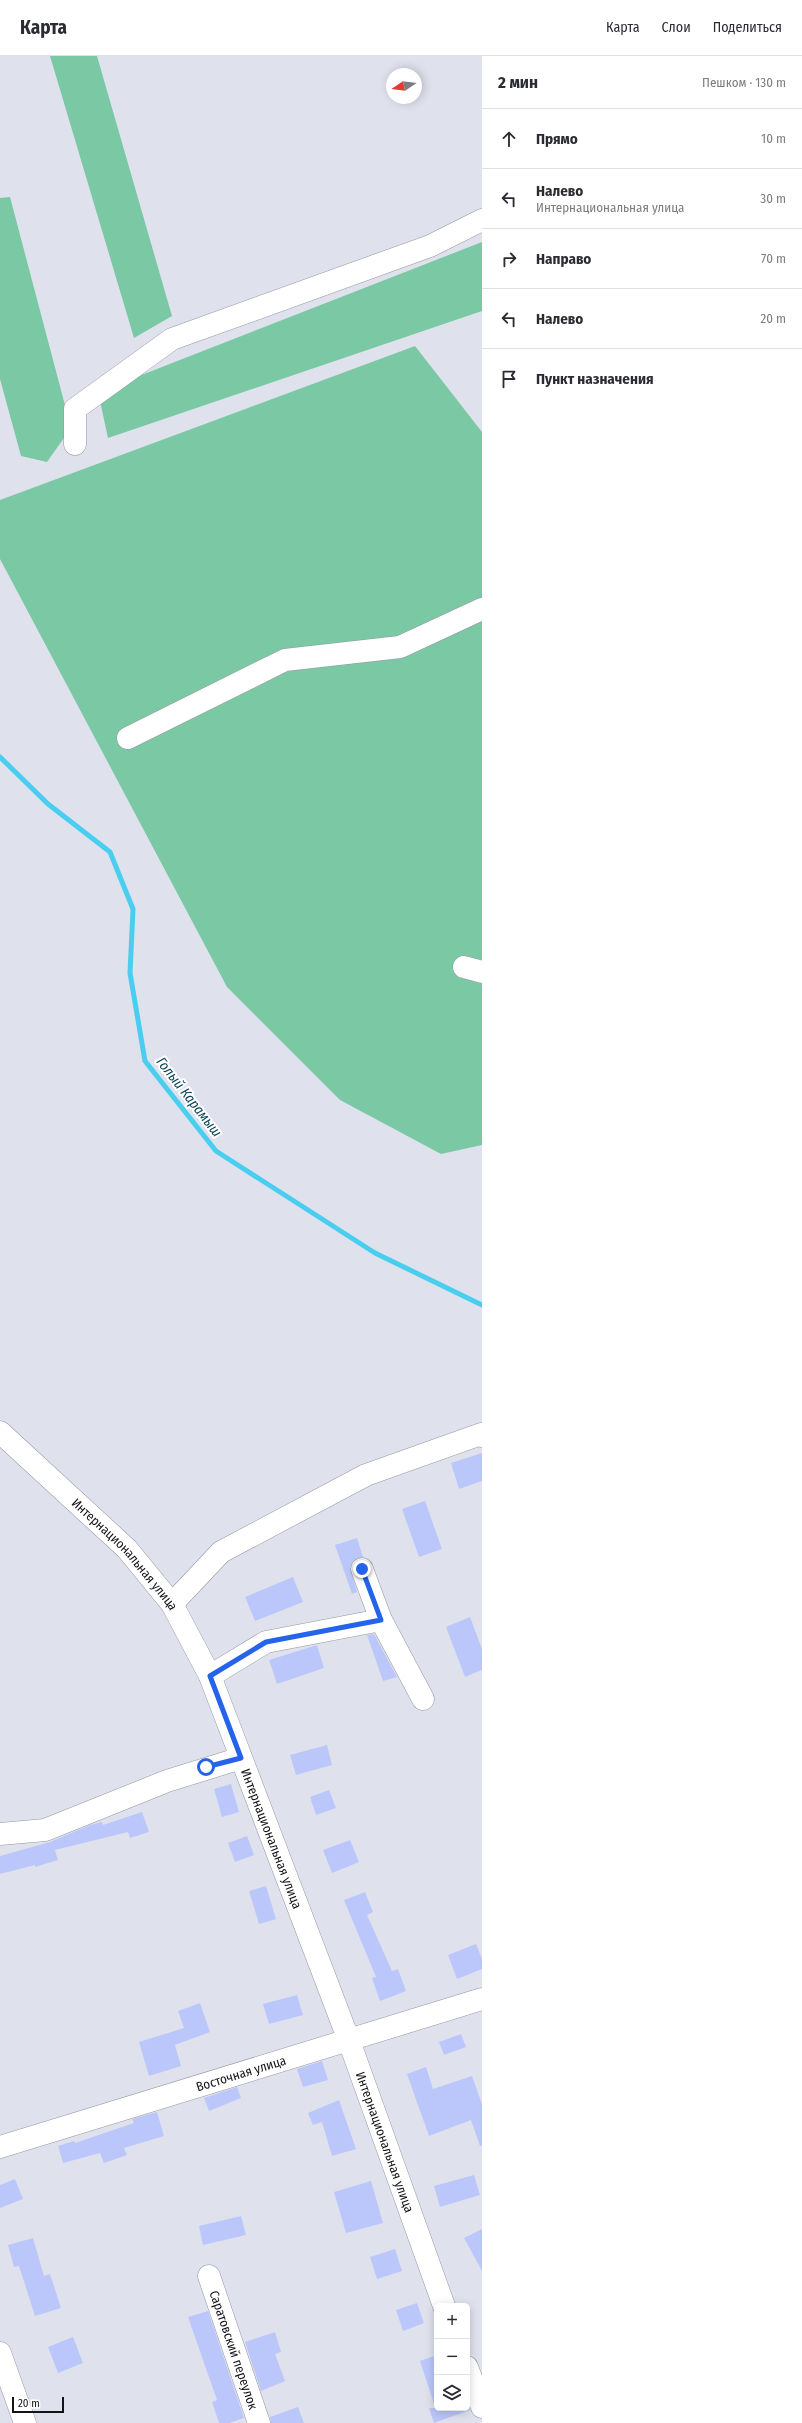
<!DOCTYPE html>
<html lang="ru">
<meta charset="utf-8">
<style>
body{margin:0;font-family:"Fira Sans Condensed",sans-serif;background:#f7f7f7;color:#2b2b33}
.controls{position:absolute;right:12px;bottom:12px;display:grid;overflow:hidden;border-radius:6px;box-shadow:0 2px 10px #0003}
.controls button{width:36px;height:36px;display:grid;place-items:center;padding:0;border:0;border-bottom:1px solid #e1e1e2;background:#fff;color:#2b2b33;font:20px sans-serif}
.compass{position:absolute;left:386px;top:12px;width:36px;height:36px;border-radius:50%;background:#fff;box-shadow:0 2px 10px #0003;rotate:257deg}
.scale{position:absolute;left:12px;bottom:10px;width:52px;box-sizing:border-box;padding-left:4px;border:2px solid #131418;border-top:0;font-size:11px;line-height:14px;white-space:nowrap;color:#131418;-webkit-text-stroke:3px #fff;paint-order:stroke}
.stop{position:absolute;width:12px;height:12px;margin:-9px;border:3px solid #2563eb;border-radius:50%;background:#fff}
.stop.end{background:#2563eb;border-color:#fff;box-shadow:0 1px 4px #0008}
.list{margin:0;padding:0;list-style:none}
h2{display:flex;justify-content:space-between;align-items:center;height:52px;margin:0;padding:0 16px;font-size:17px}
h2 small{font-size:13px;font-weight:400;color:#7c7c81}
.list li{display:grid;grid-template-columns:26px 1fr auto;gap:12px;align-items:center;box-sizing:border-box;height:60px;padding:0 16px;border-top:1px solid #e1e1e2}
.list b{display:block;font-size:15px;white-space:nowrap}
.list p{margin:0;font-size:13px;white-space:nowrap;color:#7c7c81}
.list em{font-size:13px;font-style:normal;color:#7c7c81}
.icon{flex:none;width:22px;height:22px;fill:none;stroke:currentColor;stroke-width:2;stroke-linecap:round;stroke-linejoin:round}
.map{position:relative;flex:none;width:482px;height:2367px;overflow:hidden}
header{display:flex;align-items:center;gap:24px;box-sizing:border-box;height:56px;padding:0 20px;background:#fff;border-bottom:1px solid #e1e1e2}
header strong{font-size:19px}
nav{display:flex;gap:22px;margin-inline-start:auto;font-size:14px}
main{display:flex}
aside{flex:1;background:#fff}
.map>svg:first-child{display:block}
</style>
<header>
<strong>Карта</strong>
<nav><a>Карта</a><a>Слои</a><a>Поделиться</a></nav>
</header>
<main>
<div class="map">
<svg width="482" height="2367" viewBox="0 0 482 2367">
<rect width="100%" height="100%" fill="#dfe2ed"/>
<g fill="#7ac9a4">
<polygon points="50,0 97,0 172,260 134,282"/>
<polygon points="10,141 71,372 47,406 21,400 0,323 0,142"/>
<polygon points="482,186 482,255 108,382 98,336"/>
<polygon points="415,290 482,376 482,1089 441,1098 340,1044 227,931 0,503 0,444"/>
</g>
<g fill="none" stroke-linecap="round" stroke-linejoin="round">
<polyline stroke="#49ceef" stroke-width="5" points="0,701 48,748 110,796 133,853 130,917 145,1005 216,1095 375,1197 482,1249"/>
</g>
<g fill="#bbc7fa">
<polygon points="482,1397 482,1425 459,1433 451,1407"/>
<polygon points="425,1445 442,1493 419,1501 402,1453"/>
<polygon points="357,1482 363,1501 353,1505 350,1511 357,1536 352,1538 335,1489"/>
<polygon points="293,1521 303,1546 255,1565 245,1541"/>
<polygon points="470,1561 482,1593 482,1614 465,1621 446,1571"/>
<polygon points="374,1578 397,1621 383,1625 367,1579"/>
<polygon points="317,1589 324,1612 277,1628 269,1604"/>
<polygon points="327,1689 332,1709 296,1719 290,1699"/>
<polygon points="231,1728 239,1756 222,1761 214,1733"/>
<polygon points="329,1734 336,1752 316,1759 310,1741"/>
<polygon points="142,1756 149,1776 130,1782 128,1776 55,1794 58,1804 35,1811 35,1809 0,1818 0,1800 50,1786 90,1769 102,1766 103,1769"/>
<polygon points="247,1780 254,1799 235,1806 228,1787"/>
<polygon points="350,1784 359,1806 332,1817 323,1794"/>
<polygon points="266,1830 276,1863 259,1868 249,1835"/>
<polygon points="365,1836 373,1856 367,1859 392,1915 398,1913 406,1935 380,1945 372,1922 376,1921 344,1844"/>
<polygon points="476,1888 482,1903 482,1913 457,1923 448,1899"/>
<polygon points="297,1939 303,1959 269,1968 263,1948"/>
<polygon points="200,1947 210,1976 175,1989 181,2010 149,2020 139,1986 184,1972 178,1955"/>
<polygon points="461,1978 466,1991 444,1999 439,1986"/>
<polygon points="322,2005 328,2024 303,2031 297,2013"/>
<polygon points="426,2011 433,2033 472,2020 482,2048 482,2090 480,2090 471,2064 429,2080 407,2018"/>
<polygon points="237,2031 241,2042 209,2055 204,2042"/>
<polygon points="339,2044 356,2093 332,2100 322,2066 313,2069 308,2057"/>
<polygon points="157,2056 164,2080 124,2092 127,2099 104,2107 100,2097 63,2107 58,2090 74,2085 75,2087 134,2067 132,2063"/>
<polygon points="474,2119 480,2139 440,2151 434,2130"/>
<polygon points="15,2123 23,2143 0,2152 0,2129"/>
<polygon points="371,2125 383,2167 346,2177 334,2136"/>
<polygon points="241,2160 246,2179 203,2189 199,2170"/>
<polygon points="482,2173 482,2215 464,2182"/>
<polygon points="33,2182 44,2220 50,2218 61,2252 35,2260 19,2210 14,2211 8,2189"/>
<polygon points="395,2193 402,2215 377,2223 370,2201"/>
<polygon points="417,2247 424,2267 403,2275 396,2254"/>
<polygon points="208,2255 244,2362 229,2367 219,2367 212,2346 217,2344 188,2261"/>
<polygon points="275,2276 281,2296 275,2298 285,2325 261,2335 245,2286"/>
<polygon points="73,2281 83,2307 58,2317 48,2291"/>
<polygon points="437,2299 437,2348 434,2348 420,2305"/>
<polygon points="298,2351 304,2367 271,2367 270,2361"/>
<polygon points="429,2352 469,2352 470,2354 434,2367"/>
</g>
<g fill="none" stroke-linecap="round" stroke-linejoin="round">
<g stroke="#9497a1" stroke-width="23">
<g id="minor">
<polyline points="75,388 75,353 172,283 430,190 482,164"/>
<polyline points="128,682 285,604 400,591 482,553"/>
<polyline points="464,911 482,916"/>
<path id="s1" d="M 0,1376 L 127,1493 L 172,1548 L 210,1620 L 348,1982 L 444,2250"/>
<polyline points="362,1513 381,1564 423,1643"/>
<polyline points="172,1548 221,1496 366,1419 481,1378 482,1380"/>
<polyline points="210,1620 266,1586 381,1564"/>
<polyline points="0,1778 45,1774 167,1725 241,1702"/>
<path id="s2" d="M 0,2091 L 482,1943"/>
<path id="s3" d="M 209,2220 L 259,2367"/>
<polyline points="0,2297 25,2367"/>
<polyline points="467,2311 482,2351"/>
</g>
</g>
<use href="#minor" stroke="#fff" stroke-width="22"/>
</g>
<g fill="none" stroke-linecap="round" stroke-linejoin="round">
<polyline stroke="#2563eb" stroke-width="5" points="206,1711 241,1702 210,1620 266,1586 381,1564 362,1513"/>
</g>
<g text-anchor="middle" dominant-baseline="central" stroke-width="4" stroke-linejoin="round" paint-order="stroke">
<g font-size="13" fill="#131418" stroke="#fff">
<text stroke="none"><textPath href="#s1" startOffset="175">Интернациональная улица</textPath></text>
<text stroke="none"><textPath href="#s1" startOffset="499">Интернациональная улица</textPath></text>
<text stroke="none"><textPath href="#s2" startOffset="252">Восточная улица</textPath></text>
<text stroke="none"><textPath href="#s1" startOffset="823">Интернациональная улица</textPath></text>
<text stroke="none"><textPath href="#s3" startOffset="78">Саратовский переулок</textPath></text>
</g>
<g font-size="14" font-style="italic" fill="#0d4755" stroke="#fff">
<text transform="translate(189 1041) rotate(52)">Голый Карамыш</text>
</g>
</g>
</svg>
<div class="controls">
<button>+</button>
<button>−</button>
<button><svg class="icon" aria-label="layers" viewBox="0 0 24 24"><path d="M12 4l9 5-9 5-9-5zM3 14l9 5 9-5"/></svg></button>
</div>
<svg class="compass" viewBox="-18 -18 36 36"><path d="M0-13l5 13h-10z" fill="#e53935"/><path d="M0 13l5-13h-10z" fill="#7c7c81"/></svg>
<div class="scale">20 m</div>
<div class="stop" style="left:206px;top:1711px"></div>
<div class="stop end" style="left:362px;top:1513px"></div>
</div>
<aside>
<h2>2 мин<small>Пешком · 130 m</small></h2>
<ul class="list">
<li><svg class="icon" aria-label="ahead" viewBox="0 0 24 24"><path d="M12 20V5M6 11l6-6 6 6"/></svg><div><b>Прямо</b></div><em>10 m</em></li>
<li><svg class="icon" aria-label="left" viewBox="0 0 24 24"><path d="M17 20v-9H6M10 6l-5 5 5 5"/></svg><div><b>Налево</b><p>Интернациональная улица</p></div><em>30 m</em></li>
<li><svg class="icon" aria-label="right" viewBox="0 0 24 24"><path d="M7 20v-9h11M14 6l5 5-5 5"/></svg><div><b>Направо</b></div><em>70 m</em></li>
<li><svg class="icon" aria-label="left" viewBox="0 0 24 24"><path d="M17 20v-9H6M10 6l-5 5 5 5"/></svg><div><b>Налево</b></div><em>20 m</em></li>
<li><svg class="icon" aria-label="arrive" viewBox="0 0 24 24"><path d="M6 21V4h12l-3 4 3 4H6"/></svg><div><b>Пункт назначения</b></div></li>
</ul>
</aside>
</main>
